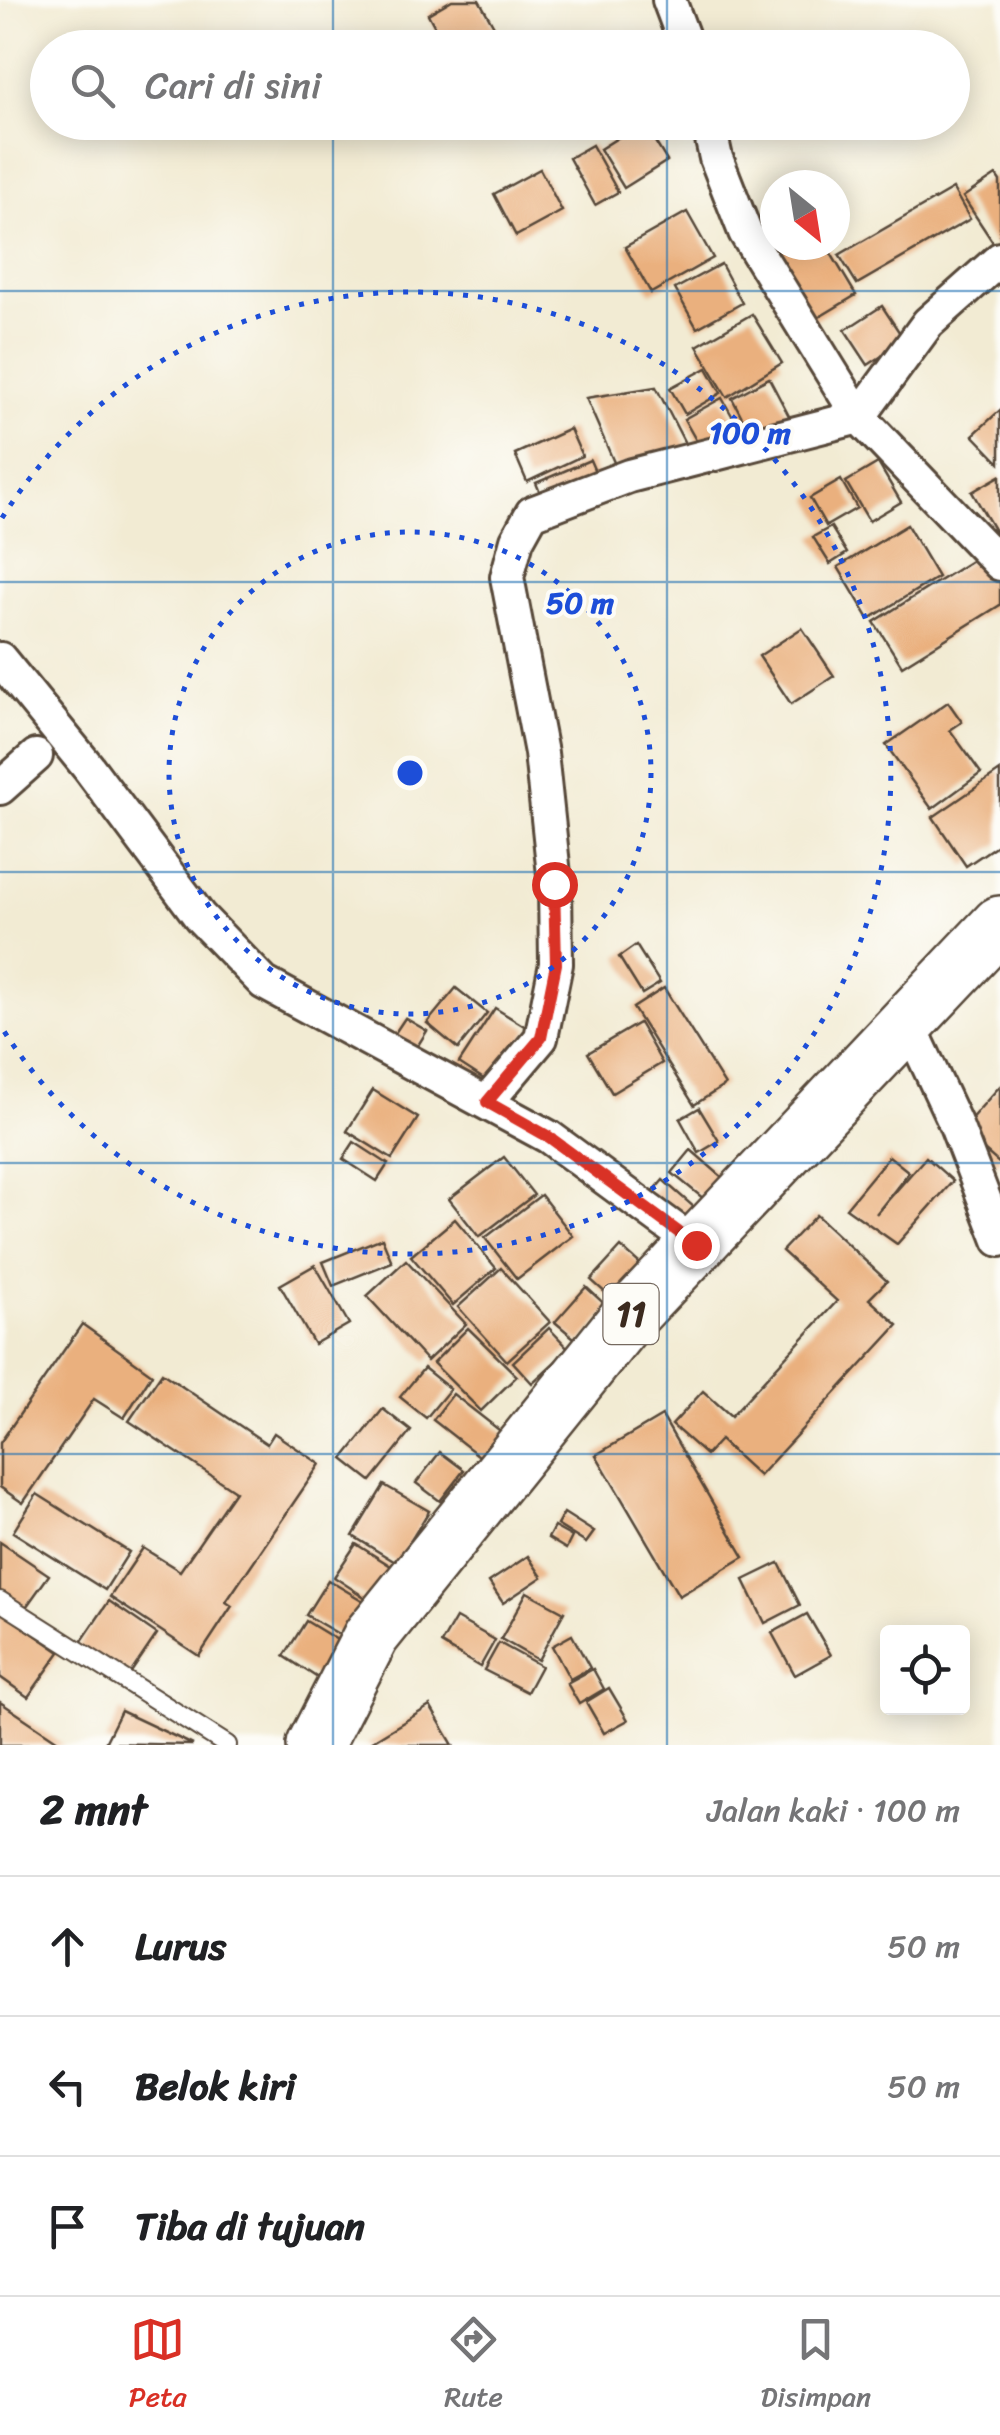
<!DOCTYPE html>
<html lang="id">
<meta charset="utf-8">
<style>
body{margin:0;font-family:Sriracha,sans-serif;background:#f6f6f6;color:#202124}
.controls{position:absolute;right:30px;bottom:30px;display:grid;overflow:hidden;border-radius:10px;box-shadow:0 5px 25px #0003}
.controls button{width:90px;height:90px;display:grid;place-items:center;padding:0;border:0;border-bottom:2px solid #e0e0e0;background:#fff;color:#202124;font:50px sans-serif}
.compass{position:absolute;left:760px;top:170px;width:90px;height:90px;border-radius:50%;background:#fff;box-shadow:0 5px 25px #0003;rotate:150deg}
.stop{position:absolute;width:30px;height:30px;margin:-22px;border:8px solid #d93025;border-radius:50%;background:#fff}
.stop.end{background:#d93025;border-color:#fff;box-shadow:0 2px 10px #0008}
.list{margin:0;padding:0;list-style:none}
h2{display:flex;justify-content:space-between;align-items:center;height:130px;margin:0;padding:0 40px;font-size:42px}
h2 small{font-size:32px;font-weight:400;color:#757577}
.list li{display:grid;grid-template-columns:65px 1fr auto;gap:30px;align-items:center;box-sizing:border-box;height:140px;padding:0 40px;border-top:2px solid #e0e0e0}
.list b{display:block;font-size:38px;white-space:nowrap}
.list em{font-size:32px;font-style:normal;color:#757577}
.icon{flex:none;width:55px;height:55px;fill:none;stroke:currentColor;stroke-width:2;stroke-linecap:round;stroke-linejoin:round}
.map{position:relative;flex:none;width:1000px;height:1745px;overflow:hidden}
.search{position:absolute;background:#fff;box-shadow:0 5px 25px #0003;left:30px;right:30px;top:30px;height:110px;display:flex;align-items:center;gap:25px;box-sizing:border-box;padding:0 35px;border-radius:55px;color:#757577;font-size:38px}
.sheet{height:550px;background:#fff}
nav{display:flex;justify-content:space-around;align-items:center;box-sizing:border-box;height:140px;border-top:2px solid #e0e0e0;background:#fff;font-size:28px;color:#757577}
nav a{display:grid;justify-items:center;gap:5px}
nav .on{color:#d93025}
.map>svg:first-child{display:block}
</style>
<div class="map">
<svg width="1000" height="1745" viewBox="0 0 1000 1745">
<rect width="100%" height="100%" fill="#fdfcf7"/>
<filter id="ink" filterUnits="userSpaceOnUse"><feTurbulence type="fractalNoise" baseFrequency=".01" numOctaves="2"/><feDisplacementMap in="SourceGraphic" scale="20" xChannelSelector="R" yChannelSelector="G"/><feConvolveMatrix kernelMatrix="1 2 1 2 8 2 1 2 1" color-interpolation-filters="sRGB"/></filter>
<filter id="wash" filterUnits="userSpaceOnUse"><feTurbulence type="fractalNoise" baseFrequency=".0048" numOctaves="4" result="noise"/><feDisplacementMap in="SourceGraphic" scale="40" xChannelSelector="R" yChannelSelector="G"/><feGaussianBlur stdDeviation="2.25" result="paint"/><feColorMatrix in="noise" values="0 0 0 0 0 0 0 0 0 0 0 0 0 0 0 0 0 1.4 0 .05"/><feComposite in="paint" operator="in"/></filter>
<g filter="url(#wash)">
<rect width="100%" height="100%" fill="#f2ebd3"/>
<g id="blocks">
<g fill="#eab07e">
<polygon points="452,0 479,0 505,46 446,48 428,14"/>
<polygon points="643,122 667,161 624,188 600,149"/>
<polygon points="592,145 618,192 595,205 569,158"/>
<polygon points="540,169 562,211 516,236 494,194"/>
<polygon points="996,175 1000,181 1000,253 963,197"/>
<polygon points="953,189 970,219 857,284 839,255"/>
<polygon points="687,212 713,258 651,293 625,247"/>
<polygon points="787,245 826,245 856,295 811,322 770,255"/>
<polygon points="721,264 742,303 697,328 675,289"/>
<polygon points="882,306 905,341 868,365 845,330"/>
<polygon points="752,314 782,363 727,397 697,346"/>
<polygon points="707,368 721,393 685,414 670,388"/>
<polygon points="769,378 790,418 753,438 732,398"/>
<polygon points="656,387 693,459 616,467 586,398"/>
<polygon points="722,398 743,435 705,456 684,419"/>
<polygon points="1000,410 1000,463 973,435"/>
<polygon points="570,429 582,456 527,482 515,454"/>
<polygon points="590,460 600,483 546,507 536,483"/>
<polygon points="878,463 901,502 869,521 846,482"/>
<polygon points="1000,476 1000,528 995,531 972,492"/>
<polygon points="841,480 857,508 826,526 810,498"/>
<polygon points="907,525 938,577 869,619 838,567"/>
<polygon points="831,527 847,553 830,564 813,537"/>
<polygon points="982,554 1000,583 1000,605 902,666 874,622"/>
<polygon points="802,628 834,676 791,704 759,656"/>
<polygon points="948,702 962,722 950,730 981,773 932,809 886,745"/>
<polygon points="1000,771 1000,843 966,866 933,817"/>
<polygon points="636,945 660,983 642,994 619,957"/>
<polygon points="456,988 487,1013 458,1049 427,1023"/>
<polygon points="664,988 725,1085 694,1105 633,1008"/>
<polygon points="495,1008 529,1029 493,1085 459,1063"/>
<polygon points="405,1018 427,1031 415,1050 393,1036"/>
<polygon points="639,1023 662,1063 612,1093 588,1053"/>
<polygon points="1000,1086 1000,1164 961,1130"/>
<polygon points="373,1090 418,1118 392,1159 347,1131"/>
<polygon points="699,1108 719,1141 699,1153 680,1119"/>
<polygon points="354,1142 388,1164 377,1181 343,1159"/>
<polygon points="691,1150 722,1177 704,1199 672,1173"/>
<polygon points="889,1156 909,1172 876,1214 926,1157 953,1181 897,1244 846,1208"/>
<polygon points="504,1157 534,1195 479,1237 449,1199"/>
<polygon points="663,1180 695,1208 678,1227 646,1200"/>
<polygon points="541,1195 573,1236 517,1279 485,1238"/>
<polygon points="816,1215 887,1281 869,1299 898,1325 759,1476 720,1440 706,1455 672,1425 703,1391 731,1416 837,1301 782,1251"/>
<polygon points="455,1219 496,1268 453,1305 411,1256"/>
<polygon points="382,1238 392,1262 333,1286 323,1262"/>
<polygon points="621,1247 647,1270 617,1303 591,1280"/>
<polygon points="406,1260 466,1324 427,1361 367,1296"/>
<polygon points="315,1265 349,1324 314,1344 280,1285"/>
<polygon points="501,1268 550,1322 507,1361 458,1307"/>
<polygon points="586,1287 610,1309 580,1343 555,1322"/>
<polygon points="82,1324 152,1374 124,1418 94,1399 23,1503 0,1487 0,1443"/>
<polygon points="468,1328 517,1376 481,1411 433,1363"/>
<polygon points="549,1328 569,1349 532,1383 513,1362"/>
<polygon points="424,1368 450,1389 426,1418 400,1397"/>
<polygon points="162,1373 267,1444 274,1433 320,1464 226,1602 232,1606 199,1656 110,1597 143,1548 180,1571 235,1491 129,1421"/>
<polygon points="453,1394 508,1437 488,1463 433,1420"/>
<polygon points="383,1409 411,1431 371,1481 343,1459"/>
<polygon points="662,1416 744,1557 679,1596 596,1455"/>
<polygon points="440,1452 464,1470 440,1501 416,1483"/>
<polygon points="384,1485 429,1511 397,1563 353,1536"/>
<polygon points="37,1494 129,1552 105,1590 13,1532"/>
<polygon points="564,1513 594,1532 586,1543 557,1525"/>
<polygon points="554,1527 572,1537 566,1549 548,1538"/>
<polygon points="0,1542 49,1575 19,1617 0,1604"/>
<polygon points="356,1544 394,1568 372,1602 334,1577"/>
<polygon points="528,1556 542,1577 503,1603 489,1582"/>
<polygon points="779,1563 800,1605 765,1623 744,1580"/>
<polygon points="328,1580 370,1605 349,1640 306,1615"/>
<polygon points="527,1592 564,1612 538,1660 501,1639"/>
<polygon points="109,1601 157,1634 121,1687 73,1654"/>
<polygon points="0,1611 60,1652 28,1697 0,1677"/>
<polygon points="807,1614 831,1655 795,1675 772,1633"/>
<polygon points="456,1618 495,1640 480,1667 441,1644"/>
<polygon points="306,1621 347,1646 324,1682 284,1656"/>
<polygon points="572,1635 590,1668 570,1679 552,1646"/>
<polygon points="499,1643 541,1666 527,1692 484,1670"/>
<polygon points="593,1669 604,1689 579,1704 567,1683"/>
<polygon points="609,1688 628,1720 604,1733 586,1702"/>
<polygon points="0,1702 64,1745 0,1745"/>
<polygon points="430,1706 453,1745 366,1745"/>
<polygon points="121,1711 193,1745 105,1743"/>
</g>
</g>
</g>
<g filter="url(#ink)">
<use href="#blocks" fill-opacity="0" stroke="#564739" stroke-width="2.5"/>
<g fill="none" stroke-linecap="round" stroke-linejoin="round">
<g stroke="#564739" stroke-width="22">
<polyline id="service" points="0,1601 227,1745"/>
</g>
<g stroke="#564739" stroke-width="38">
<g id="minor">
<polyline points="669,0 687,48"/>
<polyline points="708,122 716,158 745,232 859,417 1000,564"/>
<polyline points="0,659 88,767 200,917 264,983 549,1137 696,1245"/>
<polyline points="0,788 36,756"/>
<polyline points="907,1020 955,1123 1000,1240"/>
<polyline points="487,1102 541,1038 556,964 555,884 541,753 507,577 517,540 532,513 629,476 859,417 928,323 1000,259"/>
</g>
</g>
<g stroke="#564739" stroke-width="60">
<polyline id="trunk" points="315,1745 371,1636 624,1322 1000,924"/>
</g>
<use href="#service" stroke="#fff" stroke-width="18"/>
<use href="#minor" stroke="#fff" stroke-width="32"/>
<use href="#trunk" stroke="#fff" stroke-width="55"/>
</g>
</g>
<g fill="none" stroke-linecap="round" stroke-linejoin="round" filter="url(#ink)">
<polyline stroke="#d93025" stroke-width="12" points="554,884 556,964 541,1038 487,1102 549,1137 696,1245"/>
</g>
<path fill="none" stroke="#1f6fb2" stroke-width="2.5" stroke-opacity="0.55" d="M 333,0 L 333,48M 667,0 L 667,48M 333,122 L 333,1745M 667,122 L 667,1745M 0,291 L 1000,291M 0,582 L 1000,582M 0,872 L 1000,872M 0,1163 L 1000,1163M 0,1454 L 1000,1454"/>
<g fill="none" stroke="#1d4ed8" stroke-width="5" stroke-dasharray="5 10">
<circle cx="410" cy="773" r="241"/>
<path d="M2 518A481 481 0 1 1 2 1028"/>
</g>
<g text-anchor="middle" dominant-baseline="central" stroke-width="8" stroke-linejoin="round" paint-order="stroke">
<rect fill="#fdfcf7" stroke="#75695f" stroke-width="2.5" x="603.5" y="1284" width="55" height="60" rx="8"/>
<g font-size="35" font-weight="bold" fill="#3b2a1e">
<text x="631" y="1314">11</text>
</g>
</g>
<circle cx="410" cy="773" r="15" fill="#1d4ed8" stroke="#fdfcf7" stroke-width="5"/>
<g font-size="30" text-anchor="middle" font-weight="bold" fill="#1d4ed8" stroke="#fdfcf7" stroke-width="8" stroke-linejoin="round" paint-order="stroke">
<text x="750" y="443">100 m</text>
<text x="580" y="613">50 m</text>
</g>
</svg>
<div class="controls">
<button><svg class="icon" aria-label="locate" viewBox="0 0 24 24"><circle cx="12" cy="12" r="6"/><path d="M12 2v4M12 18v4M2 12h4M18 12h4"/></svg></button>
</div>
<svg class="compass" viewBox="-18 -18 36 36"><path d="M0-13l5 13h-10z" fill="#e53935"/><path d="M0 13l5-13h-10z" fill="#757577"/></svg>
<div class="stop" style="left:554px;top:884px"></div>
<div class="stop end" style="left:696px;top:1245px"></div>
<div class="search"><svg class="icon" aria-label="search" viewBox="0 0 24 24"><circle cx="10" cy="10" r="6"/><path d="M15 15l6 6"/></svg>Cari di sini</div>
</div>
<section class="sheet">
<h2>2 mnt<small>Jalan kaki · 100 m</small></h2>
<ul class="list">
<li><svg class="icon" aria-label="ahead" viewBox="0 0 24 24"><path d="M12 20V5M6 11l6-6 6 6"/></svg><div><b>Lurus</b></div><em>50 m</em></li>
<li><svg class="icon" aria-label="left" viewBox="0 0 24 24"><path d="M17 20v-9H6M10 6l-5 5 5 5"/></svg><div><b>Belok kiri</b></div><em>50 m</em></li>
<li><svg class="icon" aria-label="arrive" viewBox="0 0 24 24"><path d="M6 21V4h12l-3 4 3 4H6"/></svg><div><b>Tiba di tujuan</b></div></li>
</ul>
</section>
<nav>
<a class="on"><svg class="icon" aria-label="map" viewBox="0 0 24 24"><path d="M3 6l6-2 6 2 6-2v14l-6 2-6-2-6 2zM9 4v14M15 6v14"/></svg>Peta</a>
<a><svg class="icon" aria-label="directions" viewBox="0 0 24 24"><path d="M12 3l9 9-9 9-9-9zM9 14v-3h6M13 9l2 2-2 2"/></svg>Rute</a>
<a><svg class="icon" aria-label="saved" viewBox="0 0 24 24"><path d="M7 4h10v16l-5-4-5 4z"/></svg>Disimpan</a>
</nav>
